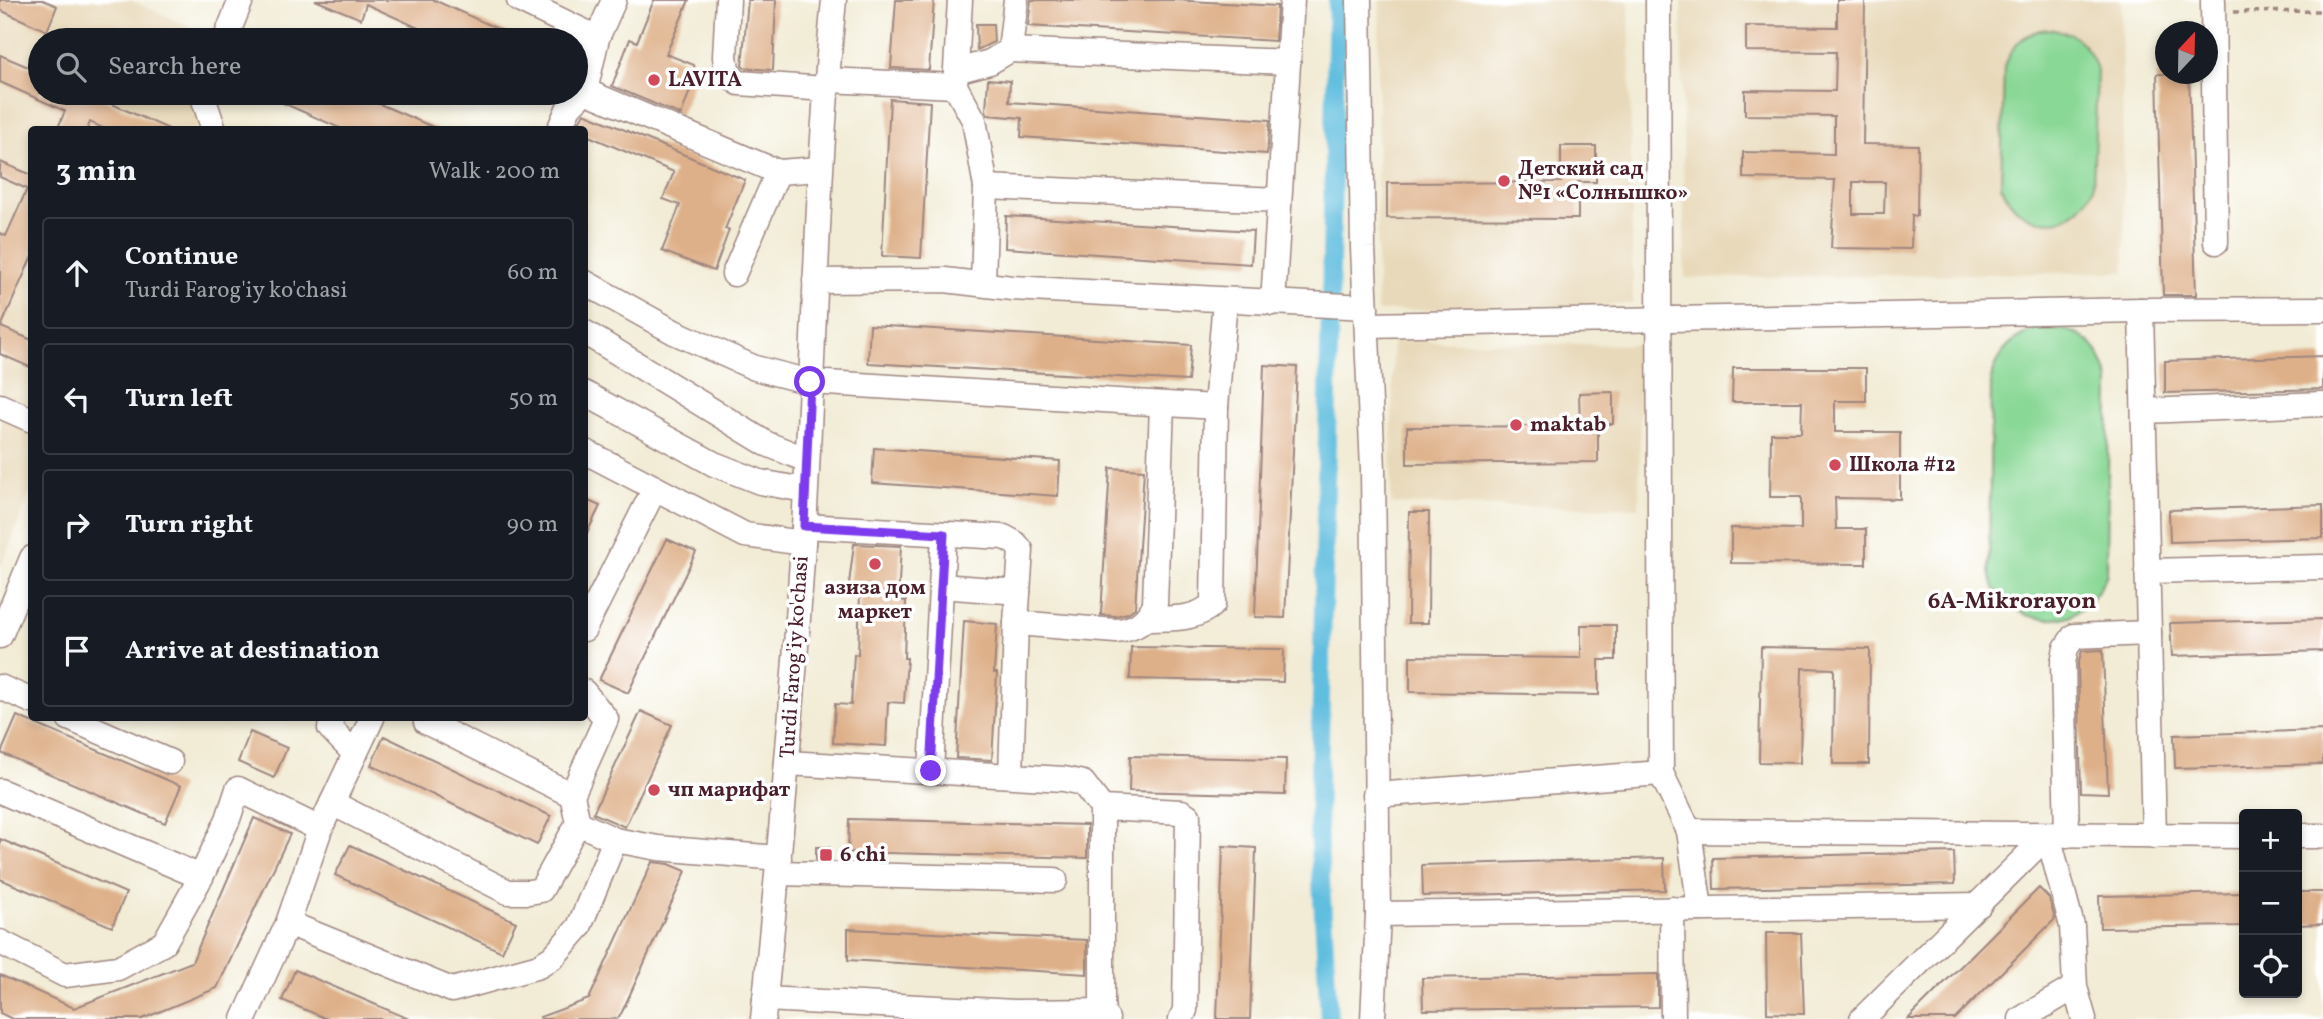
<!DOCTYPE html>
<meta charset="utf-8">
<style>
body{margin:0;font-family:Vollkorn,serif;background:#242831;color:#f1f3f6}
.controls{position:absolute;right:21px;bottom:21px;display:grid;overflow:hidden;border-radius:7px;box-shadow:0 4px 10px #0003}
.controls button{width:63px;height:63px;display:grid;place-items:center;padding:0;border:0;border-bottom:2px solid #363941;background:#171b24;color:#f1f3f6;font:35px sans-serif}
.compass{position:absolute;left:2155px;top:21px;width:63px;height:63px;border-radius:50%;background:#171b24;box-shadow:0 4px 10px #0003;rotate:22deg}
.stop{position:absolute;width:21px;height:21px;margin:-16px;border:5px solid #7c3aed;border-radius:50%;background:#fff}
.stop.end{background:#7c3aed;border-color:#fff;box-shadow:0 2px 7px #0008}
.list{margin:0;padding:0;list-style:none}
h2{display:flex;justify-content:space-between;align-items:center;height:91px;margin:0;padding:0 28px;font-size:30px}
h2 small{font-size:23px;font-weight:400;color:#9ea1a6}
.list li{display:grid;grid-template-columns:46px 1fr auto;gap:21px;align-items:center;box-sizing:border-box;height:112px;margin:0 14px 14px;padding:0 14px;border:2px solid #363941;border-radius:7px}
.list b{display:block;font-size:26px;white-space:nowrap}
.list p{margin:0;font-size:23px;white-space:nowrap;color:#9ea1a6}
.list em{font-size:23px;font-style:normal;color:#9ea1a6}
.icon{flex:none;width:38px;height:38px;fill:none;stroke:currentColor;stroke-width:2;stroke-linecap:round;stroke-linejoin:round}
.map{position:relative;flex:none;width:2323px;height:1019px;overflow:hidden}
.search{position:absolute;background:#171b24;box-shadow:0 4px 10px #0003;left:28px;top:28px;width:560px;height:77px;display:flex;align-items:center;gap:18px;box-sizing:border-box;padding:0 24px;border-radius:38px;color:#9ea1a6;font-size:26px}
.panel{position:absolute;background:#171b24;box-shadow:0 4px 10px #0003;left:28px;top:126px;width:560px;height:595px;border-radius:7px}
.map>svg:first-child{display:block}
</style>
<div class="map">
<svg width="2323" height="1019" viewBox="0 0 2323 1019">
<rect width="100%" height="100%" fill="#fff"/>
<filter id="ink" filterUnits="userSpaceOnUse"><feTurbulence type="fractalNoise" baseFrequency=".0143" numOctaves="2"/><feDisplacementMap in="SourceGraphic" scale="14" xChannelSelector="R" yChannelSelector="G"/><feConvolveMatrix kernelMatrix="1 2 1 2 8 2 1 2 1" color-interpolation-filters="sRGB"/></filter>
<filter id="wash" filterUnits="userSpaceOnUse"><feTurbulence type="fractalNoise" baseFrequency=".00686" numOctaves="4" result="noise"/><feDisplacementMap in="SourceGraphic" scale="28" xChannelSelector="R" yChannelSelector="G"/><feGaussianBlur stdDeviation="1.57" result="paint"/><feColorMatrix in="noise" values="0 0 0 0 0 0 0 0 0 0 0 0 0 0 0 0 0 1.4 0 .05"/><feComposite in="paint" operator="in"/></filter>
<g filter="url(#wash)">
<rect width="100%" height="100%" fill="#f2ecd6"/>
<g fill="#e8d9ba">
<polygon points="0,0 130,0 221,40 40,40 40,93 212,93 196,129 32,130 31,414 0,399"/>
<polygon points="1380,0 1629,0 1633,304 1377,311 1378,53"/>
<polygon points="1681,0 2121,0 2125,272 1685,278"/>
<polygon points="1393,341 1641,345 1639,508 1391,504"/>
<polygon points="0,415 32,430 31,491 0,569"/>
</g>
<g fill="#8ad896" stroke="#6a7c60" stroke-width="2">
<path d="M 2044,29 C 2072,29 2089,42 2097,70 L 2093,189 C 2070,234 2021,232 2001,186 L 2004,67 C 2011,46 2022,35 2044,29 Z"/>
<path d="M 2041,327 C 2081,328 2100,343 2109,381 L 2107,574 C 2101,586 2096,597 2086,606 C 2059,629 2017,620 1997,592 C 1993,587 1991,579 1989,572 L 1991,379 C 2000,349 2011,337 2041,327 Z"/>
</g>
<g fill="none" stroke-linecap="round" stroke-linejoin="round">
<polyline stroke="#61bedf" stroke-width="18" points="1329,1019 1318,828 1337,0"/>
</g>
<g id="blocks">
<g fill="#deb089" fill-rule="evenodd">
<polygon points="0,0 43,0 57,6 47,31 0,10"/>
<polygon points="315,0 434,0 523,40 445,40 366,4 361,19"/>
<polygon points="654,0 689,0 666,54 694,65 696,74 681,115 612,86 630,39 637,42"/>
<polygon points="748,0 776,0 773,70 745,68 742,66"/>
<polygon points="896,0 934,0 929,70 891,68"/>
<polygon points="1031,0 1173,0 1277,6 1275,41 1028,26"/>
<path d="M 1837,0 L 1865,0 L 1863,144 L 1918,145 L 1917,216 L 1912,215 L 1911,249 L 1831,248 L 1835,180 L 1743,178 L 1743,152 L 1834,154 L 1834,116 L 1745,115 L 1745,90 L 1835,91 L 1836,52 L 1746,51 L 1746,26 L 1837,27 ZM 1853,182 L 1885,182 L 1884,214 L 1853,214 Z"/>
<polygon points="976,24 993,24 994,42 977,50"/>
<polygon points="0,55 40,72 40,93 87,93 171,130 107,130 90,122 87,130 57,130 65,111 0,82"/>
<polygon points="2157,74 2189,74 2196,295 2163,295"/>
<polygon points="988,79 1010,81 1009,102 1270,120 1267,154 1021,137 1022,118 988,115 986,110"/>
<polygon points="287,93 354,93 440,130 344,130 283,103"/>
<polygon points="890,99 930,102 921,258 882,256"/>
<polygon points="584,113 745,180 725,229 729,230 714,271 662,251 680,205 663,199 674,172 584,134 584,130 575,130"/>
<polygon points="1561,146 1596,146 1596,182 1578,182 1578,219 1387,218 1387,183 1561,182"/>
<polygon points="0,162 32,175 32,256 1,327 32,340 32,368 0,354 0,233 6,236 27,189 0,177"/>
<polygon points="1006,216 1253,231 1251,264 1005,248"/>
<polygon points="870,325 1191,345 1188,381 868,363"/>
<polygon points="2323,356 2323,389 2165,393 2165,361"/>
<polygon points="1264,365 1297,367 1285,618 1255,617"/>
<polygon points="1733,368 1866,368 1866,401 1835,401 1835,432 1900,432 1900,499 1835,498 1836,529 1866,529 1866,564 1731,563 1731,528 1801,529 1801,497 1770,497 1771,433 1801,433 1802,402 1732,402"/>
<polygon points="1613,392 1613,424 1598,424 1598,462 1407,464 1407,427 1580,426 1579,393"/>
<polygon points="874,448 1060,461 1058,496 872,483"/>
<polygon points="1110,468 1144,470 1135,608 1128,613 1116,616 1101,615"/>
<polygon points="584,499 600,506 584,539"/>
<polygon points="2323,505 2323,538 2170,542 2169,510"/>
<polygon points="1409,512 1429,512 1428,623 1408,623"/>
<polygon points="667,539 696,552 628,693 599,680"/>
<polygon points="854,544 901,546 898,600 906,601 904,658 907,658 904,703 888,702 886,746 833,743 835,704 851,705 854,654 858,655 860,592 848,592"/>
<polygon points="2323,619 2323,651 2172,656 2170,623"/>
<polygon points="964,621 997,624 994,673 997,673 992,760 956,758"/>
<polygon points="1581,625 1616,625 1616,660 1599,660 1599,695 1410,692 1410,656 1581,658"/>
<polygon points="1131,647 1284,649 1283,682 1130,679"/>
<polygon points="1761,647 1870,649 1869,764 1833,764 1834,669 1802,668 1800,763 1759,762"/>
<polygon points="2103,650 2108,793 2081,792 2078,664 2082,651"/>
<polygon points="641,711 672,725 625,827 593,813"/>
<polygon points="17,716 181,786 165,823 1,753"/>
<polygon points="2323,730 2323,764 2175,768 2174,735"/>
<polygon points="250,732 287,748 274,778 238,762"/>
<polygon points="384,736 551,816 537,845 371,765"/>
<polygon points="1130,756 1286,759 1285,795 1129,791"/>
<polygon points="254,818 290,834 217,988 142,1019 12,1019 0,1013 0,975 74,1008 192,962"/>
<polygon points="849,819 1087,825 1087,858 848,852"/>
<polygon points="0,839 126,893 112,927 0,879"/>
<polygon points="350,845 516,922 502,952 335,875"/>
<polygon points="1223,846 1256,848 1250,1019 1217,1019"/>
<rect x="816" y="847" width="13" height="12"/>
<polygon points="1954,852 1955,884 1714,889 1713,858"/>
<polygon points="1664,858 1665,890 1423,896 1422,865"/>
<polygon points="652,862 669,864 686,871 622,1012 617,1019 541,1019 540,1017 589,999"/>
<polygon points="2039,888 2049,898 2055,919 1955,1019 1908,1019"/>
<polygon points="2297,892 2323,892 2323,924 2297,925"/>
<polygon points="2244,893 2244,926 2100,928 2099,896"/>
<polygon points="848,929 1087,940 1087,974 848,960"/>
<polygon points="1766,933 1801,933 1804,1014 1767,1013"/>
<polygon points="295,970 409,1019 327,1019 282,1000"/>
<polygon points="1658,974 1658,1007 1423,1010 1422,978"/>
</g>
</g>
</g>
<g filter="url(#ink)">
<use href="#blocks" fill-opacity="0" stroke="#9e8680" stroke-width="2"/>
<g fill="none" stroke-linecap="round" stroke-linejoin="round">
<g stroke="#9e8680" stroke-width="27">
<g id="minor">
<polyline points="519,0 597,38"/>
<polyline points="614,0 597,38 585,91 778,172 820,169"/>
<polyline points="728,0 725,57 728,74 739,83 826,89"/>
<polyline points="960,0 955,86 974,120 986,187 983,284"/>
<polyline points="1359,0 1363,248 1373,469 1378,914 1373,1019"/>
<polyline points="1658,0 1661,773 1689,831 1700,909"/>
<polyline points="2213,0 2216,242"/>
<polyline points="225,40 241,0"/>
<polyline points="1010,50 1288,62"/>
<polyline points="956,71 990,62 1010,50 1016,0"/>
<polyline points="827,80 955,86"/>
<polyline points="204,93 203,97 214,130"/>
<polyline points="559,130 569,107 585,91"/>
<polyline points="986,187 1279,200"/>
<polyline points="734,274 778,172"/>
<polyline points="815,281 945,280 1012,288 1366,307"/>
<polyline points="584,282 674,332 755,368 810,382 1216,407"/>
<polyline points="1273,303 1292,0"/>
<polyline points="2141,310 2154,836"/>
<polyline points="1367,325 2141,310 2323,309"/>
<polyline points="584,332 767,444 807,460"/>
<polyline points="584,393 714,464 760,482 805,490"/>
<polyline points="0,406 32,420"/>
<polyline points="2144,411 2323,404"/>
<polyline points="584,451 745,535 803,543"/>
<polyline points="804,526 1004,537 1015,543 1021,550 1016,623 1011,775"/>
<polyline points="2147,571 2323,567"/>
<polyline points="941,586 1018,592"/>
<path d="M 1147,619 C 1172,618 1194,621 1213,604 L 1216,407 L 1225,300"/>
<path d="M 1016,623 L 1116,631 C 1136,629 1146,622 1155,604 L 1162,404"/>
<polyline points="584,629 655,488"/>
<polyline points="0,636 32,558"/>
<polyline points="0,687 32,701"/>
<polyline points="69,718 170,762"/>
<polyline points="332,718 330,728 355,754"/>
<polyline points="428,718 426,722 572,795"/>
<polyline points="787,763 1064,779 1083,783 1102,808 1102,1005 1104,1017 1107,1019"/>
<polyline points="931,771 944,534"/>
<polyline points="0,791 201,877"/>
<polyline points="1375,795 1661,773"/>
<polyline points="332,803 372,718"/>
<polyline points="1102,808 1182,812 1188,816 1185,1010 1181,1019"/>
<polyline points="578,823 615,840 658,848 779,858"/>
<polyline points="1689,831 2244,836"/>
<polyline points="2048,835 2072,926 2075,987 2084,1019"/>
<polyline points="2067,835 2063,663 2066,648 2074,636 2149,633"/>
<polyline points="2297,836 2323,836"/>
<polyline points="778,873 1055,880"/>
<polyline points="1672,909 1673,1019"/>
<polyline points="1378,914 1979,905"/>
<polyline points="288,923 452,990 539,966 553,957 579,927 615,840"/>
<polyline points="0,942 65,975 118,968 164,943 201,877 228,819 238,789 320,829"/>
<polyline points="765,999 1015,1012 1099,1011 1102,1005"/>
<polyline points="244,1019 288,923 320,829 332,803 508,892 529,892 541,890 578,823 572,795 606,719 584,692"/>
<path d="M 763,1019 C 779,861 793,703 803,544 C 814,363 816,181 834,0"/>
<polyline points="1862,1019 2048,835"/>
<polyline points="2021,1019 2075,987"/>
</g>
</g>
<polyline stroke="#9e8680" stroke-width="3.5" stroke-dasharray="5 5" stroke-linecap="butt" points="2234,12 2323,11"/>
<use href="#minor" stroke="#fff" stroke-width="24"/>
</g>
</g>
<g fill="none" stroke-linecap="round" stroke-linejoin="round" filter="url(#ink)">
<polyline stroke="#7c3aed" stroke-width="9" points="810,382 804,526 944,534 931,771"/>
</g>
<g fill="#d1495b" stroke="#fff" stroke-width="2.5">
<circle cx="654" cy="80" r="7"/>
<circle cx="1504" cy="181" r="7"/>
<circle cx="1516" cy="425" r="7"/>
<circle cx="1835" cy="465" r="7"/>
<circle cx="875" cy="564" r="7"/>
<circle cx="654" cy="790" r="7"/>
<rect x="819" y="848" width="14" height="14" rx="3.5"/>
</g>
<g text-anchor="middle" dominant-baseline="central" stroke-width="7" stroke-linejoin="round" paint-order="stroke">
<g font-size="21" font-weight="bold" fill="#4a1f2b" stroke="#fff" text-anchor="start">
<text x="668" y="80">LAVITA</text>
<text x="1518" y="169">Детский сад<tspan x="1518" dy="24">№1 «Солнышко»</tspan></text>
<text x="1530" y="425">maktab</text>
<text x="1849" y="465">Школа #12</text>
<text x="875" y="588" text-anchor="middle">азиза дом<tspan x="875" dy="24">маркет</tspan></text>
<text x="668" y="790">чп марифат</text>
<text x="840" y="855">6 chi</text>
</g>
<g font-size="21" fill="#4a1f2b" stroke="#fff">
<text transform="translate(795 657) rotate(-86)">Turdi Farog'iy ko'chasi</text>
</g>
<g font-size="23" font-weight="bold" fill="#4a1f2b" stroke="#fff">
<text x="2012" y="602">6A-Mikrorayon</text>
</g>
</g>
</svg>
<div class="controls">
<button>+</button>
<button>−</button>
<button><svg class="icon" aria-label="locate" viewBox="0 0 24 24"><circle cx="12" cy="12" r="6"/><path d="M12 2v4M12 18v4M2 12h4M18 12h4"/></svg></button>
</div>
<svg class="compass" viewBox="-18 -18 36 36"><path d="M0-13l5 13h-10z" fill="#e53935"/><path d="M0 13l5-13h-10z" fill="#9ea1a6"/></svg>
<div class="stop" style="left:810px;top:382px"></div>
<div class="stop end" style="left:931px;top:771px"></div>
<div class="search"><svg class="icon" aria-label="search" viewBox="0 0 24 24"><circle cx="10" cy="10" r="6"/><path d="M15 15l6 6"/></svg>Search here</div>
<section class="panel">
<h2>3 min<small>Walk · 200 m</small></h2>
<ul class="list">
<li><svg class="icon" aria-label="ahead" viewBox="0 0 24 24"><path d="M12 20V5M6 11l6-6 6 6"/></svg><div><b>Continue</b><p>Turdi Farog'iy ko'chasi</p></div><em>60 m</em></li>
<li><svg class="icon" aria-label="left" viewBox="0 0 24 24"><path d="M17 20v-9H6M10 6l-5 5 5 5"/></svg><div><b>Turn left</b></div><em>50 m</em></li>
<li><svg class="icon" aria-label="right" viewBox="0 0 24 24"><path d="M7 20v-9h11M14 6l5 5-5 5"/></svg><div><b>Turn right</b></div><em>90 m</em></li>
<li><svg class="icon" aria-label="arrive" viewBox="0 0 24 24"><path d="M6 21V4h12l-3 4 3 4H6"/></svg><div><b>Arrive at destination</b></div></li>
</ul>
</section>
</div>
